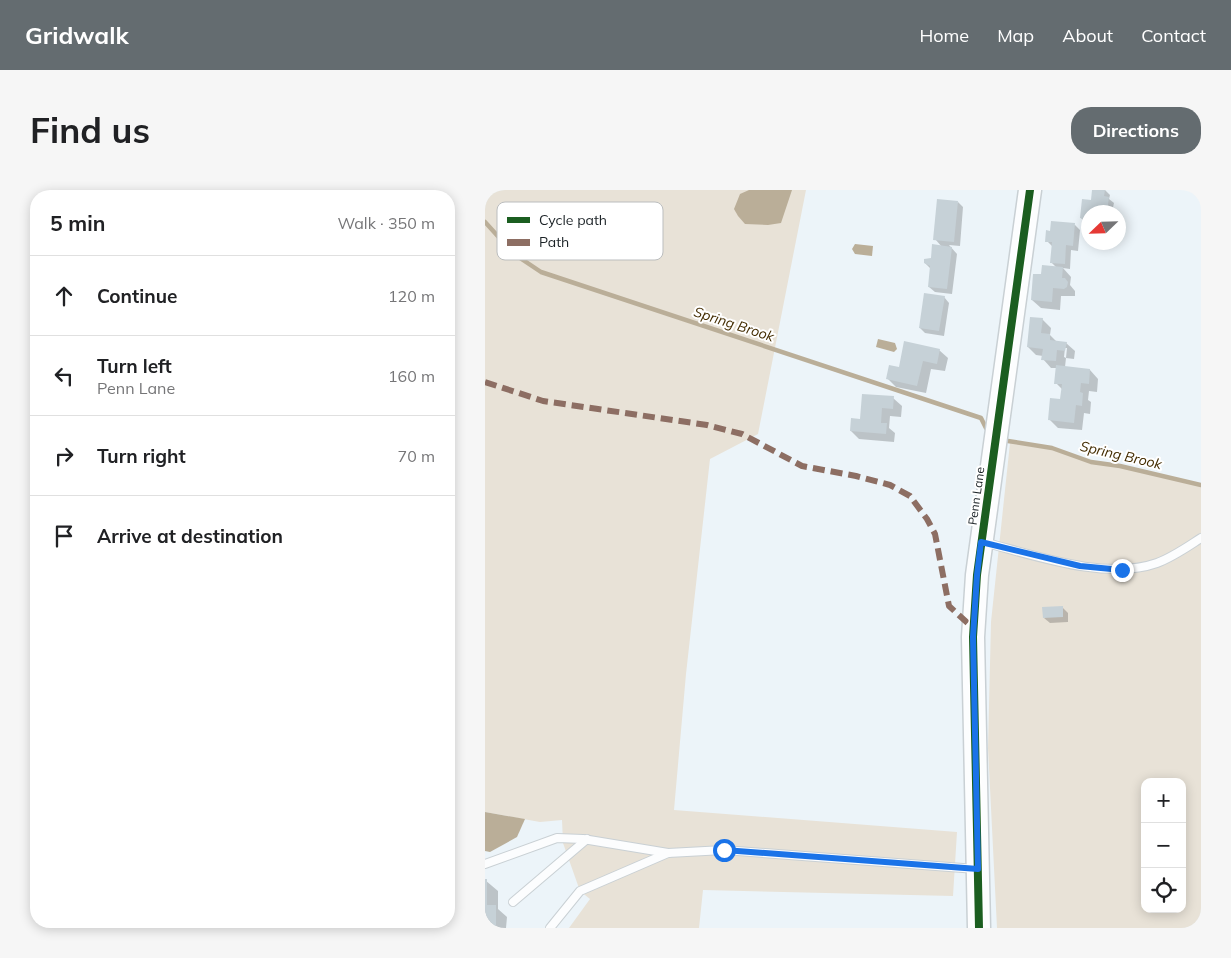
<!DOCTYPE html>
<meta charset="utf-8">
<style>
body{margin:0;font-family:Mulish,sans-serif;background:#f6f6f6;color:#202124}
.controls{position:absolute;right:15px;bottom:15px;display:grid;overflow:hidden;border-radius:10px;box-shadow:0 2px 12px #0003}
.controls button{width:45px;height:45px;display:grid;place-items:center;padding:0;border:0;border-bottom:1px solid #e0e0e0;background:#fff;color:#202124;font:25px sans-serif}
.compass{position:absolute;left:596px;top:15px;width:45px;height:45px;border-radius:50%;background:#fff;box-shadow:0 2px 12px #0003;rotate:247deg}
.stop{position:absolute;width:15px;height:15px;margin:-11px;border:4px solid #1a73e8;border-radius:50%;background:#fff}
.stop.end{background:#1a73e8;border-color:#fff;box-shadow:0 1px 5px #0008}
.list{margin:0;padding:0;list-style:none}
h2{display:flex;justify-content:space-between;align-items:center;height:65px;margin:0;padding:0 20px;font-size:21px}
h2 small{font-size:16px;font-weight:400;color:#757577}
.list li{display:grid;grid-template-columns:32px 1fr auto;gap:15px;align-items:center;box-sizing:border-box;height:80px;padding:0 20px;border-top:1px solid #e0e0e0}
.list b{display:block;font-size:19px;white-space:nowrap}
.list p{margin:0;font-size:16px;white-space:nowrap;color:#757577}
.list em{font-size:16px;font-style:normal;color:#757577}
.icon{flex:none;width:28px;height:28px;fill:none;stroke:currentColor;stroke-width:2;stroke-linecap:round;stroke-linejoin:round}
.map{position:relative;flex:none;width:716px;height:738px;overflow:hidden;border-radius:20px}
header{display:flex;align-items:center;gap:30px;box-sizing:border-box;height:70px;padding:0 25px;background:#646c70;color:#fff}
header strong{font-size:24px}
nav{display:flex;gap:28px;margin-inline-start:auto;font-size:18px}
.intro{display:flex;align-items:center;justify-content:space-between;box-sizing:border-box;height:120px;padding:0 30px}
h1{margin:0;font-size:35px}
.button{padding:12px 22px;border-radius:20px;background:#646c70;color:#fff;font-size:18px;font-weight:700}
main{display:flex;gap:30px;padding:0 30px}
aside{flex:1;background:#fff;border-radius:20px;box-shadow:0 2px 12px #0003}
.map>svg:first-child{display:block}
</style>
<header>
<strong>Gridwalk</strong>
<nav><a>Home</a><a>Map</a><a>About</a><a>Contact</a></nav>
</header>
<div class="intro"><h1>Find us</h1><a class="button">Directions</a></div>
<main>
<aside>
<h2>5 min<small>Walk · 350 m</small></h2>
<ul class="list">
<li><svg class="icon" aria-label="ahead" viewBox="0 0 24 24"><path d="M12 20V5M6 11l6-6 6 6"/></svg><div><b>Continue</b></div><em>120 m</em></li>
<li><svg class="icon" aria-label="left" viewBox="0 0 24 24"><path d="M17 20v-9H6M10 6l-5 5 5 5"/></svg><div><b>Turn left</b><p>Penn Lane</p></div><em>160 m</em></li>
<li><svg class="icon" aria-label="right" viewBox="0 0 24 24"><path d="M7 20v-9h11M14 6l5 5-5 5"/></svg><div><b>Turn right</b></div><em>70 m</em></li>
<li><svg class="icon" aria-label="arrive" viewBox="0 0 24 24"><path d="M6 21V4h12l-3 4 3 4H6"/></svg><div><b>Arrive at destination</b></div></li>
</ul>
</aside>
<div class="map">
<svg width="716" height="738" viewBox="0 0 716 738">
<rect width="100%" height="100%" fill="#ecf4f9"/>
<g fill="#e8e2d7" fill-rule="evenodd">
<polygon points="0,0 321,0 273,244 225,269 201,484 189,620 472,642 468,706 218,700 214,738 84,738 105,709 95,701 78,653 77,630 55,632 0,622"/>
<path d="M 525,253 L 567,258 L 606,272 L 635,276 L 716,295 L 716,738 L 512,738 L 503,558 L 506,432 ZM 660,592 L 697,592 L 697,719 L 660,719 Z"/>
</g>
<g fill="#baae98">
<polygon points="264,0 307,0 296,33 283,35 260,34 253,26 249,19 255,4"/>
<polygon points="370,54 388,56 387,66 370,64 367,59"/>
<polygon points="393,149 410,153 412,159 409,162 391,157"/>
<polygon points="0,622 40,629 32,647 5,662 0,661"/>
</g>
<g fill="#0003" fill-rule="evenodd">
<polygon points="609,0 620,0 625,5 624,9 629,13 627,22 604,22 604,34 601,33 596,28 607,11"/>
<polygon points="473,12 478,17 475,56 464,55 472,64 467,104 450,102 444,97 446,79 440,73 447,69 457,57 450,49"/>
<polygon points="590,35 595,40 593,61 586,60 585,79 578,78 586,87 585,95 590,101 590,106 576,106 575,120 556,118 547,110 557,86 572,78 566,72 568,57 562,51 566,42"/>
<polygon points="459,107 464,113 459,146 440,143 435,138"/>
<path d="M 557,129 L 566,138 L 565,145 L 572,152 L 581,153 L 590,161 L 589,169 L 581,168 L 580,177 L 605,180 L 613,189 L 612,202 L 604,201 L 603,210 L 606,212 L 605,224 L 599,223 L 597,240 L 573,238 L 564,229 L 576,210 L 578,200 L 571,193 L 572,178 L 566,178 L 558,169 L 558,166 L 551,165 L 543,157 ZM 580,158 L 582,158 L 581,168 L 579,167 Z"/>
<polygon points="454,160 463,168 460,181 446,179 441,203 411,197 403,189"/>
<polygon points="408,208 417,216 416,227 405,226 404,238 410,243 409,252 374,249 366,241 376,230"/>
<polygon points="577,417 583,423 583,432 565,433 559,428"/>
<polygon points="0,690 13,701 13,719 22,727 21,738 0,738"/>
</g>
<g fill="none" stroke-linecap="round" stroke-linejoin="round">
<g stroke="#baae98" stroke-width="4.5">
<polyline points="0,32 29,64 56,82 496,228 501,238"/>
<polyline points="523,251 567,258 606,272 635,276 716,295"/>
</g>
</g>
<g fill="#c6d1d7">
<polygon points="607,0 620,0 619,6 624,7 622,22 604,22 604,30 595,28 597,9 606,10"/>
<polygon points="452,9 473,11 469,52 448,50"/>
<polygon points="566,31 590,33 588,56 581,55 580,74 565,73 567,52 560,52 561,40 565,41"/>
<polygon points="447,54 467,57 462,99 443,97 445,76 439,73 439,69 446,68"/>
<polygon points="557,75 578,77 577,88 580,88 583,92 582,97 579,99 568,98 567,112 546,110 548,84 556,84"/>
<polygon points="439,103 460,106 454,141 434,138"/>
<polygon points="545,127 558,128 556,143 565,144 565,150 582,152 580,161 572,160 571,171 556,170 558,159 542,157"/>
<polygon points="419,151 455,159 452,174 438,171 432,196 401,189 404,175 414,177"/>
<polygon points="571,175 605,179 604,194 596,193 595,202 598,203 597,216 591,215 589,233 563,230 565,208 575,209 577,194 569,194"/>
<polygon points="377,204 409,206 408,219 397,218 396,233 402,233 401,244 365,241 366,228 375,229"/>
<polygon points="578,416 578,427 558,428 557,417"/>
<polygon points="0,689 2,689 2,715 11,715 11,738 0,738"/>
</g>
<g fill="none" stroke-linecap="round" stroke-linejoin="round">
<g stroke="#c9d0d4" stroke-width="10">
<g id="lane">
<path d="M 498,352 C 549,365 621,391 672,373 C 688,367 702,357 716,348"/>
<polyline points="0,674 72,648 98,649 183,663"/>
<polyline points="28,712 102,649"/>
<polyline points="65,738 95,701 183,663 239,660 491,679"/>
</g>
</g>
<g stroke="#c9d0d4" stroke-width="25">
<polyline id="secondary" points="494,738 488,447 492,385 545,0"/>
</g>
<use href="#lane" stroke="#fcfdfe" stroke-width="8"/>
<use href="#secondary" stroke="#fcfdfe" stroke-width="22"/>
<polyline stroke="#8d6e63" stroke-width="6" stroke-dasharray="12 6" stroke-linecap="butt" points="0,192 58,211 222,235 257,244 317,276 371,286 405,295 425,306 442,329 450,344 464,416 489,439"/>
<g stroke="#fff" stroke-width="11">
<polyline id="cycleway" points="494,738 488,447 492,385 545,0"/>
</g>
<use href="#cycleway" stroke="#1b5e20" stroke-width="8"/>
</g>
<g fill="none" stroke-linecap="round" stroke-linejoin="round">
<polyline stroke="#1a73e8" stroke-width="6" points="239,660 493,679 488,447 492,385 496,352 595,376 637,380"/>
</g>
<g text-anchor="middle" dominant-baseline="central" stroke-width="4" stroke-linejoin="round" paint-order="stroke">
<g font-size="12" fill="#1b2226" stroke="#fff">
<text transform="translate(491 306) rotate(-82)">Penn Lane</text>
</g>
<g font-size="14" font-style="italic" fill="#432c00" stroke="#fff">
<text transform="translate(249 134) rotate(18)">Spring Brook</text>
<text transform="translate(636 265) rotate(13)">Spring Brook</text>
</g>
</g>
<rect x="12" y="12" width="166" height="58" rx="8" fill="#fff" stroke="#bbbdbe" stroke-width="1"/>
<rect x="22" y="27" width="23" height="6" fill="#1b5e20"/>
<rect x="22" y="49" width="23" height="7" fill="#8d6e63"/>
<g font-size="14" fill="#1b2226">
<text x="54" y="35">Cycle path</text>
<text x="54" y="57">Path</text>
</g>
</svg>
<div class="controls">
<button>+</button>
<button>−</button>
<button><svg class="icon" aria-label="locate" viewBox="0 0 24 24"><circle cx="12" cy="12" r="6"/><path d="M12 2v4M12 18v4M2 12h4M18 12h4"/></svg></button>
</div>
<svg class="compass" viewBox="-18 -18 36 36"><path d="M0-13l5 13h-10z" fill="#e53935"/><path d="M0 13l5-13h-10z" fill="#757577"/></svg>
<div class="stop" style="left:239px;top:660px"></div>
<div class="stop end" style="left:637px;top:380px"></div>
</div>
</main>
